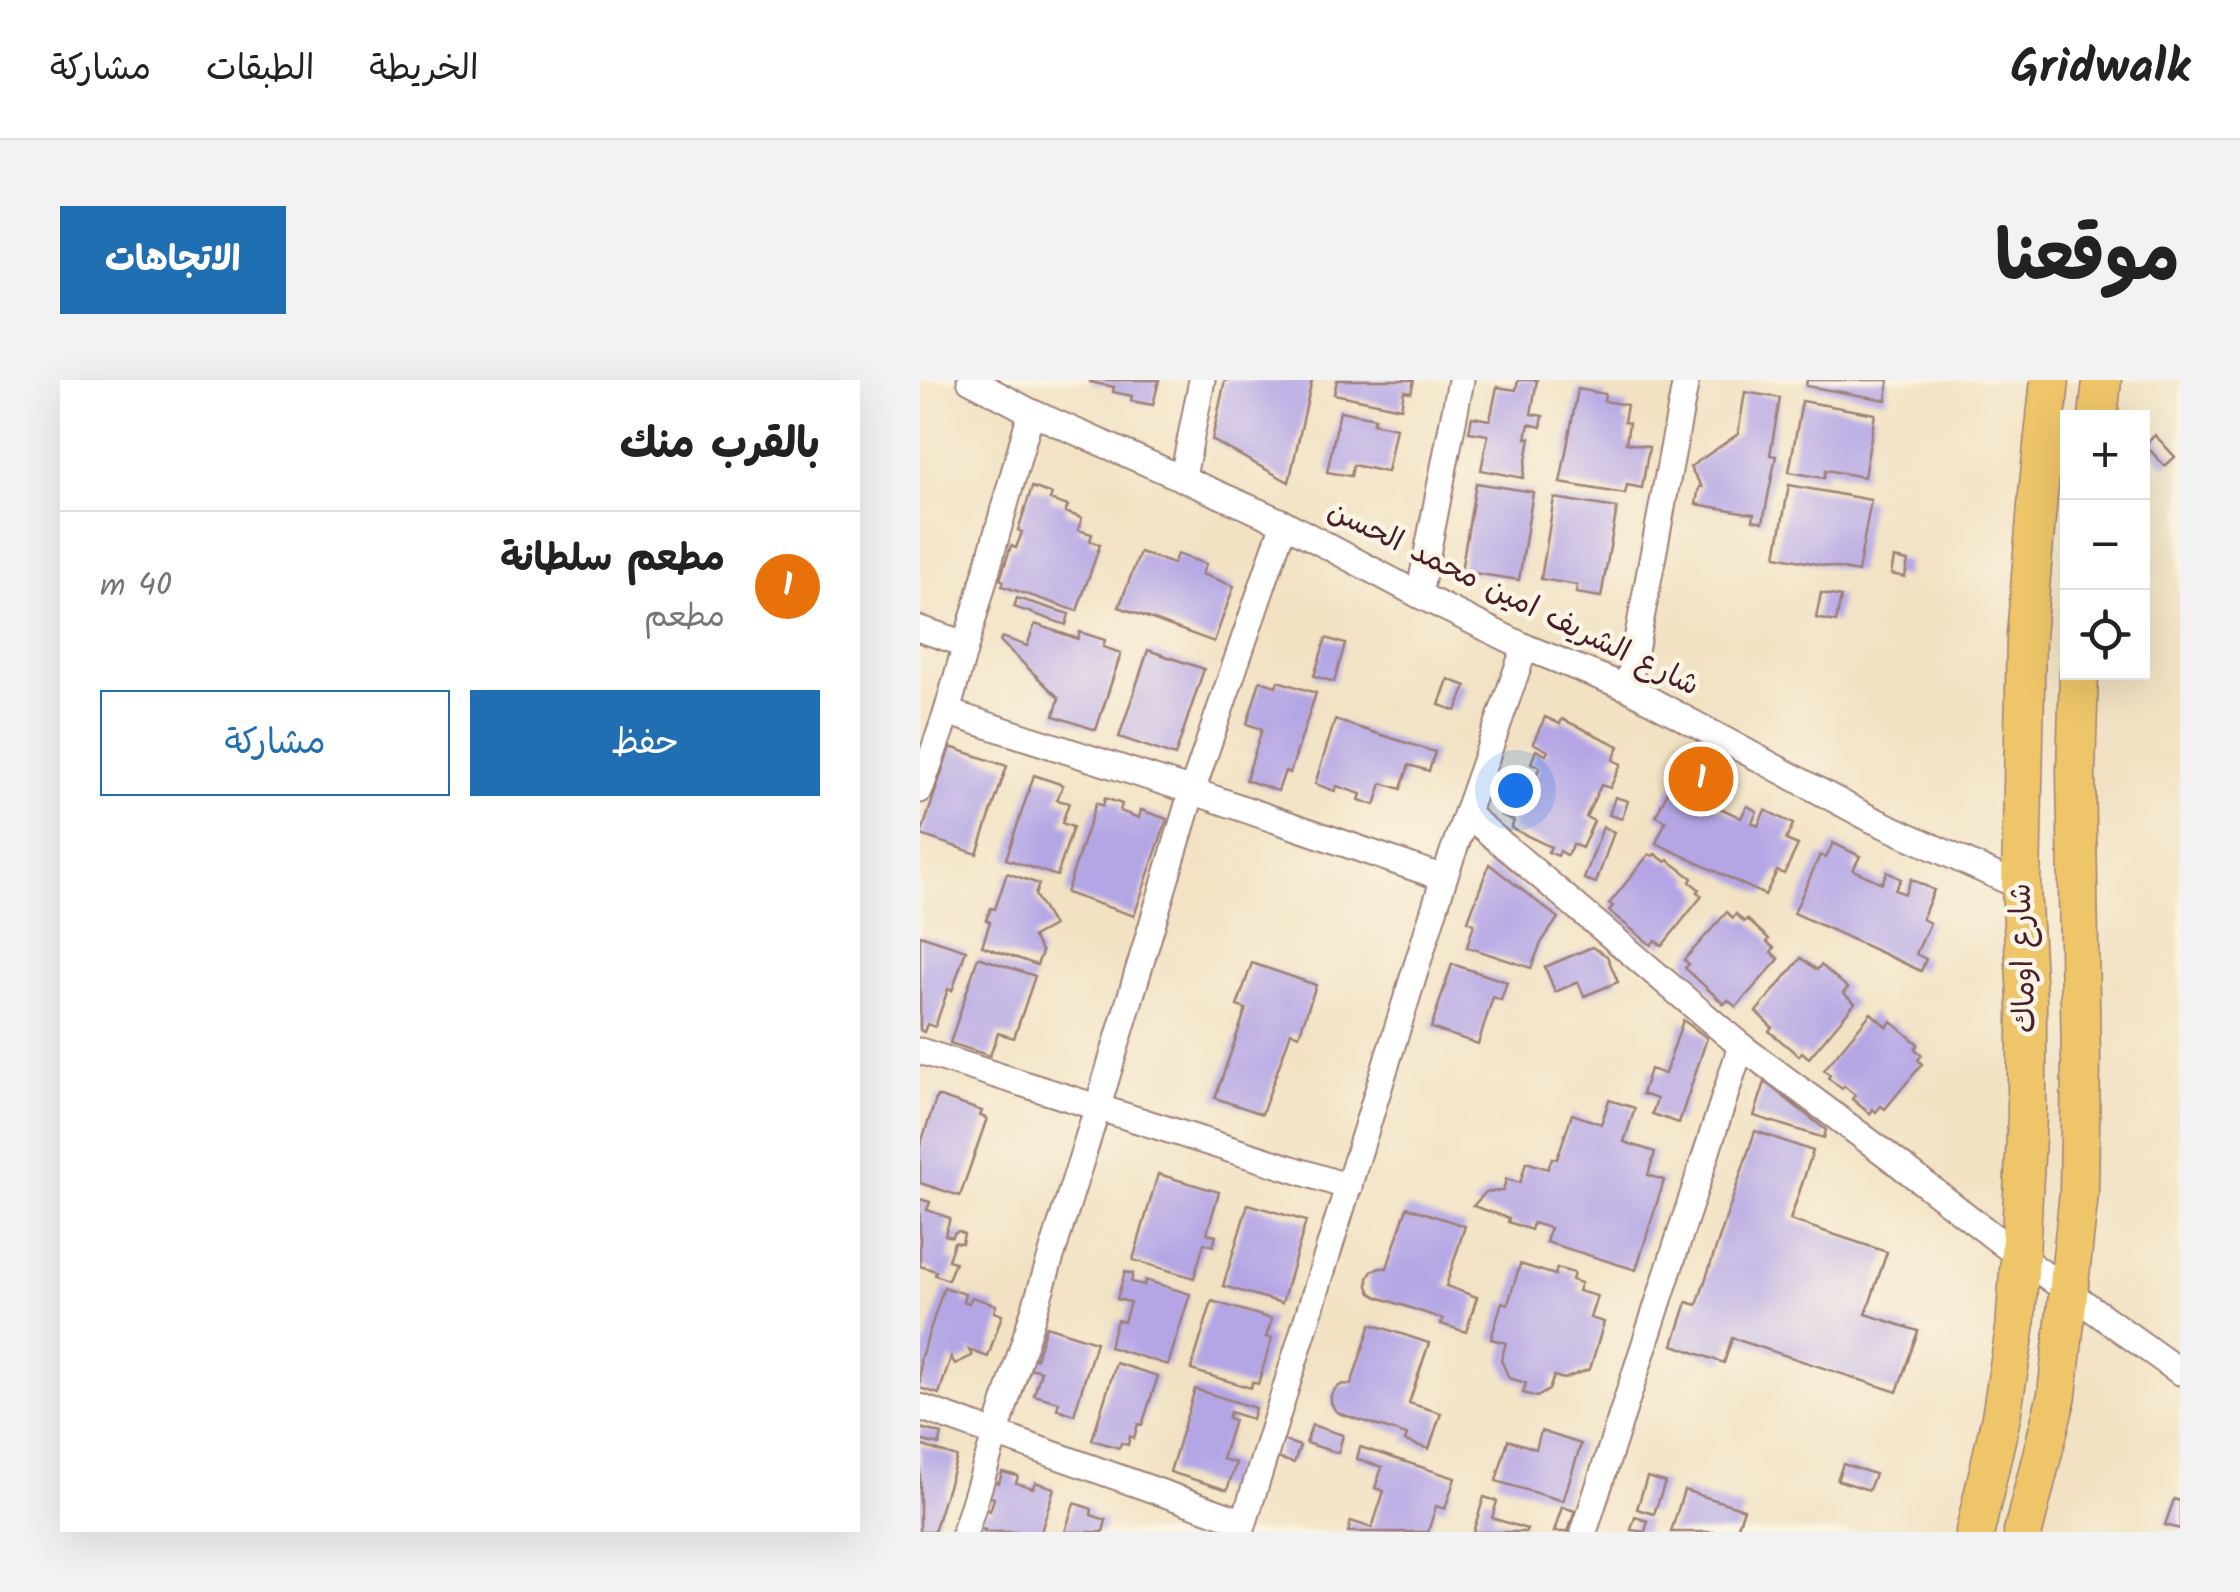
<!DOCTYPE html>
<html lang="ar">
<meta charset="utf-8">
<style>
body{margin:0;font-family:Kalam,"Playpen Sans Arabic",sans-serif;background:#f2f2f2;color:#222;direction:rtl}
.controls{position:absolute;right:30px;top:30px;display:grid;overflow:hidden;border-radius:0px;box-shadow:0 10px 40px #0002}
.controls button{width:90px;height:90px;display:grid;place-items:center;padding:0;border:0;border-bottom:2px solid #e0e0e0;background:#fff;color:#222;font:50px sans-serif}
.you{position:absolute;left:595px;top:410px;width:35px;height:35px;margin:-25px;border:8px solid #fff;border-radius:50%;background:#1a73e8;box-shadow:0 0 0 15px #1a73e833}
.badge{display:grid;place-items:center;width:65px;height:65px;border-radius:50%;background:#1f6fb2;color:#fff;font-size:32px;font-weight:700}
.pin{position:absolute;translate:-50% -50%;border:5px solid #fff;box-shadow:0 2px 10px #0006}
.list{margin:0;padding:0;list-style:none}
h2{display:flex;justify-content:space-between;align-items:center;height:130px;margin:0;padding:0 40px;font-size:42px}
h2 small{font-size:32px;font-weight:400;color:#767676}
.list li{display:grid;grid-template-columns:65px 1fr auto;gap:30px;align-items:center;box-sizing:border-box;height:150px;padding:0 40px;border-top:2px solid #e0e0e0}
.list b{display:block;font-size:38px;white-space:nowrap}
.list p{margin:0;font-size:32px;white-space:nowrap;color:#767676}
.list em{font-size:32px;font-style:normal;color:#767676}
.actions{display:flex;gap:20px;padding:30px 40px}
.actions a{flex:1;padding:22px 0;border:2px solid #1f6fb2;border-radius:0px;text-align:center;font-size:35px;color:#1f6fb2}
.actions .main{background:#1f6fb2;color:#fff}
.icon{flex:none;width:55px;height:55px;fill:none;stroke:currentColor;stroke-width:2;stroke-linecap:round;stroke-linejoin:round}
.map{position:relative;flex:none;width:1260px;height:1152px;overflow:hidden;direction:ltr;border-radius:0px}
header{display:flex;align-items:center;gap:60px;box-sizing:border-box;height:140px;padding:0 50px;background:#fff;border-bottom:2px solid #e0e0e0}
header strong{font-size:48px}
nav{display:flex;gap:55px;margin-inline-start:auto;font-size:35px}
.intro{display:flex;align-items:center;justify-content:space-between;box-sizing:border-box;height:240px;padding:0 60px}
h1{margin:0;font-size:70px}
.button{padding:25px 45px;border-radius:0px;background:#1f6fb2;color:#fff;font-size:35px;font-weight:700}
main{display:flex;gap:60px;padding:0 60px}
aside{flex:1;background:#fff;border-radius:0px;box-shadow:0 10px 40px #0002}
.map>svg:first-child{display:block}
</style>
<header>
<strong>Gridwalk</strong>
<nav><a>الخريطة</a><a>الطبقات</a><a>مشاركة</a></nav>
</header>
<div class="intro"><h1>موقعنا</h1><a class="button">الاتجاهات</a></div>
<main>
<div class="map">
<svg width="1260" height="1152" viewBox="0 0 1260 1152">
<rect width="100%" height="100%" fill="#fcf5e5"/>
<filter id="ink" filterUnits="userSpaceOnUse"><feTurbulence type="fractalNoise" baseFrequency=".01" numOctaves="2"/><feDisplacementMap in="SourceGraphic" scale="20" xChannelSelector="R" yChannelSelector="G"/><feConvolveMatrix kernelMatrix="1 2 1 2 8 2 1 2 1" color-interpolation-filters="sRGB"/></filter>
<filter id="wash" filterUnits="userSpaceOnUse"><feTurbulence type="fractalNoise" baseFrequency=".0048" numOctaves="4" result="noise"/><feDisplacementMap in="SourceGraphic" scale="40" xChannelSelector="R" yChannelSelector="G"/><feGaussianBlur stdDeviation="2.25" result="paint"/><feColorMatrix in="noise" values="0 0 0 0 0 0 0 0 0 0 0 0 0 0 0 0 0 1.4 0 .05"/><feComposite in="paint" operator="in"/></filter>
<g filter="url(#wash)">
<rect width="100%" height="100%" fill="#f1e2c3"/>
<g id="blocks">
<g fill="#b4a6e5">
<polygon points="170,0 239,0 233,25 211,21 212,16 193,12 194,7 170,2"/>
<polygon points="305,0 392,0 369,102 292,60"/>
<polygon points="417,0 494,0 491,12 484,11 481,28 414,14"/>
<polygon points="598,0 617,0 611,34 623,36 621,47 609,44 606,58 610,58 603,98 561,90 568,55 549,52 552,37 570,40 577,7 596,10"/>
<polygon points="887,0 969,0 966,20 886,6"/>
<polygon points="658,9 685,14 684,21 707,25 704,42 709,43 706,63 729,67 722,108 707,105 705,114 640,103"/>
<polygon points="825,12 860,18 850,75 856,76 843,142 833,140 834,134 776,124 779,107 782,107 770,87 818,54"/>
<polygon points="882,21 955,34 944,97 906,90 904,98 869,92"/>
<polygon points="420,31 455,38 453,43 476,48 467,92 433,85 431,96 407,92"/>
<polygon points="1235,55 1255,77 1245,86 1225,65"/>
<polygon points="556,103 613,112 599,200 541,191"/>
<polygon points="869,105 951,120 938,192 856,176"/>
<polygon points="112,107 132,114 130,120 148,126 145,132 162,138 158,150 172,154 170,161 180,165 157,231 82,206 84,201 80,199 91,166 96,168 102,152 98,150"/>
<polygon points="634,118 697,128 681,217 656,213 657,205 621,199"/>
<polygon points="220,172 253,184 257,174 286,184 282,194 314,206 294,262 199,227"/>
<polygon points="974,178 988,181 985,197 971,194"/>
<polygon points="901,213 921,217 916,242 896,238"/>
<polygon points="97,218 149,234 146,245 94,227"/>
<polygon points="115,244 158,259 160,252 185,260 183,267 201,273 176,350 134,336 139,318 80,261 82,257 107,266"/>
<polygon points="406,258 425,264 414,302 394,296"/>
<polygon points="228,270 284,289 255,376 199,357"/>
<polygon points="528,299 546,306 536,331 519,325"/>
<polygon points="340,301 356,306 358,301 396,313 370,393 365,391 358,411 326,400 342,349 327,344"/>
<polygon points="625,337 640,344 642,339 699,366 693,380 701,384 690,408 681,405 666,437 674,441 662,468 653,464 647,475 640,471 638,476 628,472 631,467 591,448 594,441 581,435 593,409 606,415 620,387 611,383 616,370 626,375 628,371 613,363"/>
<polygon points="415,340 515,372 509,391 489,385 481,409 462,403 455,425 439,420 441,414 417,406 415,411 395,404"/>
<polygon points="30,367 87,386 57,474 1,455"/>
<polygon points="114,395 143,405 137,420 149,423 142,443 153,447 137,496 86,479"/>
<polygon points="775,397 801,410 794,425 821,438 827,426 837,431 832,443 838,446 845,430 873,444 866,460 878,465 864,494 857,491 845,515 736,463 746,441 736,436 751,405 768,413"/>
<polygon points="695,417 708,421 702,439 689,435"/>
<polygon points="185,418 202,424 200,431 219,438 221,430 247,439 214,536 146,513 176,423 183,426"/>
<polygon points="683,447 694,452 676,503 664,499"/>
<polygon points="913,463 940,476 933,490 962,503 967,492 981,499 975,510 985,514 991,499 1014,510 1002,539 1010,543 996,574 1006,579 1001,591 874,533 900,475 906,478"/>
<polygon points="729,474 733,476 735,474 746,482 748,480 772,498 770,502 779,509 777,512 782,516 742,566 735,560 731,565 689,531 693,526 689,524"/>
<polygon points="569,484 638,538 621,563 611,588 547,567 554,544 548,541"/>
<polygon points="87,493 119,504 115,515 133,546 113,557 122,572 117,585 62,566 70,542 66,540 71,528 75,529"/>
<polygon points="807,532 813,538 816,534 824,542 827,539 849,559 847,562 854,568 851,572 859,579 816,627 808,620 804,624 765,588 769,584 764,580"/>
<polygon points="0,555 46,570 32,611 28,609 15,647 7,644 4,652 0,650"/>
<polygon points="672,567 687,576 698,602 664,616 658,602 635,612 625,587"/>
<polygon points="58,577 115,596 94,658 78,653 70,676 30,663"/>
<polygon points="881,578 897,590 901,585 928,608 923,613 935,623 889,678 882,672 879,676 849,651 852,647 836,632"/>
<polygon points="332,583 396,605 379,655 371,652 342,734 295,718 326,629 317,626"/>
<polygon points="532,584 587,602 581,620 573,617 558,664 511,648"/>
<polygon points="951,633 967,647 971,641 998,664 995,669 1002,675 998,680 1002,684 965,729 961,726 956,732 953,729 950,734 932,719 935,715 924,706 922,709 908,698 910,695 904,690"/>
<polygon points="763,640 787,658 759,743 732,734 737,719 722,714 730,689 745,694"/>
<polygon points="845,702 906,750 904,758 834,736"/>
<polygon points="17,716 62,731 60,736 67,738 40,816 0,803 0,766"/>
<polygon points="689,720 715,728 704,762 735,772 728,795 744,800 716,890 626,862 630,848 613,843 611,850 588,842 589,838 553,826 566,812 583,811 586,799 600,803 606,782 628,789 632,778 637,779 652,734 681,744"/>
<polygon points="835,751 893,771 870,840 967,872 946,934 998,951 977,1012 812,958 804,983 753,965 767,922 777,925"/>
<polygon points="238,794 299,812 287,853 296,856 293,866 284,863 274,898 213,880"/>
<polygon points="0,819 10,822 7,830 30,838 25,855 32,857 35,852 39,851 44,854 42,863 34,862 28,880 35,882 28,900 15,895 16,891 0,886"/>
<polygon points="328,824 386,841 362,923 303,906"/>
<polygon points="487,827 545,846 526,906 557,917 546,952 521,944 523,939 458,917 451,913 448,906 448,898 452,891 460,888 467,888"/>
<polygon points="600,884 635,895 637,888 654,893 652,900 661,903 658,911 677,916 670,938 684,942 670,989 644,999 634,996 629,1010 617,1017 603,1013 606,1003 589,998 581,980 586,963 571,959 582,922 588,924"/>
<polygon points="205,892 213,894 211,902 224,905 225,900 270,914 248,985 189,967 197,940 204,942 210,922 197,919"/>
<polygon points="24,907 45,914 43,921 49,923 52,917 76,925 74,932 82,935 68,977 49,970 52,976 35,984 31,977 19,1014 0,1008 0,980"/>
<polygon points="292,921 352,939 346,957 352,958 338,1004 332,1002 331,1008 271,990"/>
<polygon points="451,944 509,963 489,1023 521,1033 509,1069 485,1061 487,1055 421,1034 415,1030 411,1023 411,1015 416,1008 423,1004 431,1005"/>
<polygon points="126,946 176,962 154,1035 137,1029 139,1022 114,1015 121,991 103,986 105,977 116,979"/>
<polygon points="196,983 238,996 222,1045 218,1044 214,1058 210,1056 208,1065 201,1063 199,1068 172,1060"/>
<polygon points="275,1009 335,1028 332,1039 310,1032 308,1038 314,1040 302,1079 316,1083 307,1110 250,1092"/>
<polygon points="392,1045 423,1055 418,1073 386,1063"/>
<polygon points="0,1048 22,1054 19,1065 0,1060"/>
<polygon points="621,1051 661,1064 643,1121 576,1101 588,1060 616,1069"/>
<polygon points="362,1060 380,1066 374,1083 357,1078"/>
<polygon points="0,1065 37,1077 14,1152 0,1152"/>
<polygon points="440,1067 535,1098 525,1129 516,1126 508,1152 428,1152 431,1141 452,1148 464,1111 455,1108 462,1087 437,1079"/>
<polygon points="923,1084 955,1094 949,1110 917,1100"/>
<polygon points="82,1092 98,1096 96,1103 113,1108 115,1102 134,1108 121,1152 64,1152 65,1150 59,1148 64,1129 70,1131 74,1118 67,1116 71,1100 79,1103"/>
<polygon points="727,1097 745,1102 734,1134 717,1129"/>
<polygon points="764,1110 824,1129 816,1152 751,1152"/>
<polygon points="564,1117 577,1121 572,1138 607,1149 606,1152 553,1152"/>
<polygon points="1254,1119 1260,1121 1260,1149 1245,1145"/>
<polygon points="154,1123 172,1129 171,1135 186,1140 183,1152 145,1152"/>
<polygon points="642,1127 655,1131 648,1152 634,1152"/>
<polygon points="715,1137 728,1141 725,1152 711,1150"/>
</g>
</g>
</g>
<g filter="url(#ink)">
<use href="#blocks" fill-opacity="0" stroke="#9e8077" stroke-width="2.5"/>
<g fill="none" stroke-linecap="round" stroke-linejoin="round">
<g stroke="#9e8077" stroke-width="29">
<g id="minor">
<polyline points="50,0 111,32 364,143 499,215 605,267 708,308 951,439 1101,507"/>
<polyline points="263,97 282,0"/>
<polyline points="499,215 541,0"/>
<polyline points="0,249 45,264"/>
<polyline points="708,308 766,0"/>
<polyline points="27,332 272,411 524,498"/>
<polyline points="0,410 27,332 111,32"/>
<polyline points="547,434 821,666 966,774 1100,877 1260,992"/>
<polyline points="0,671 429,807"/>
<polyline points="0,1027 324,1142"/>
<polyline points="45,1152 178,726 272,411 364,143"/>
<polyline points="321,1152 524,498 605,267"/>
<polyline points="664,1152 821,666"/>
</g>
</g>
<g stroke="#9e8077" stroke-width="41">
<g id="primary">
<polyline points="1178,38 1182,0"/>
<polyline points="1055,1152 1081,1037 1095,950 1100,877 1107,735 1107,619 1101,507 1106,256 1118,114 1130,0"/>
<polyline points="1103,1152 1137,1015 1159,813 1161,680 1156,392 1159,292"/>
</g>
</g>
<use href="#minor" stroke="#fff" stroke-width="25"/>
<use href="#primary" stroke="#eec569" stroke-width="38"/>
</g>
</g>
<g text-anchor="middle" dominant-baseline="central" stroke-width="9" stroke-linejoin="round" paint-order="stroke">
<g font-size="30" fill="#4a1f2b" stroke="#fcf5e5">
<text transform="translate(593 219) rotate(26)">شارع الشريف امين محمد الحسن</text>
<text transform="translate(1104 578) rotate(-92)">شارع اوماك</text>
</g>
</g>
</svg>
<div class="controls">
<button>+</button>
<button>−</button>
<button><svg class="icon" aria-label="locate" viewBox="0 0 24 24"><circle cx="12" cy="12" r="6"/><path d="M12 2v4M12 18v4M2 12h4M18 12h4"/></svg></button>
</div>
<div class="you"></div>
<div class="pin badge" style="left:781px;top:399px;background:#e8710a">1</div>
</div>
<aside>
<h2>بالقرب منك<small></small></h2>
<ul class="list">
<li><span class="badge" style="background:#e8710a">1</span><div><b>مطعم سلطانة</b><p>مطعم</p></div><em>40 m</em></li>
</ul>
<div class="actions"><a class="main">حفظ</a><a>مشاركة</a></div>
</aside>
</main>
